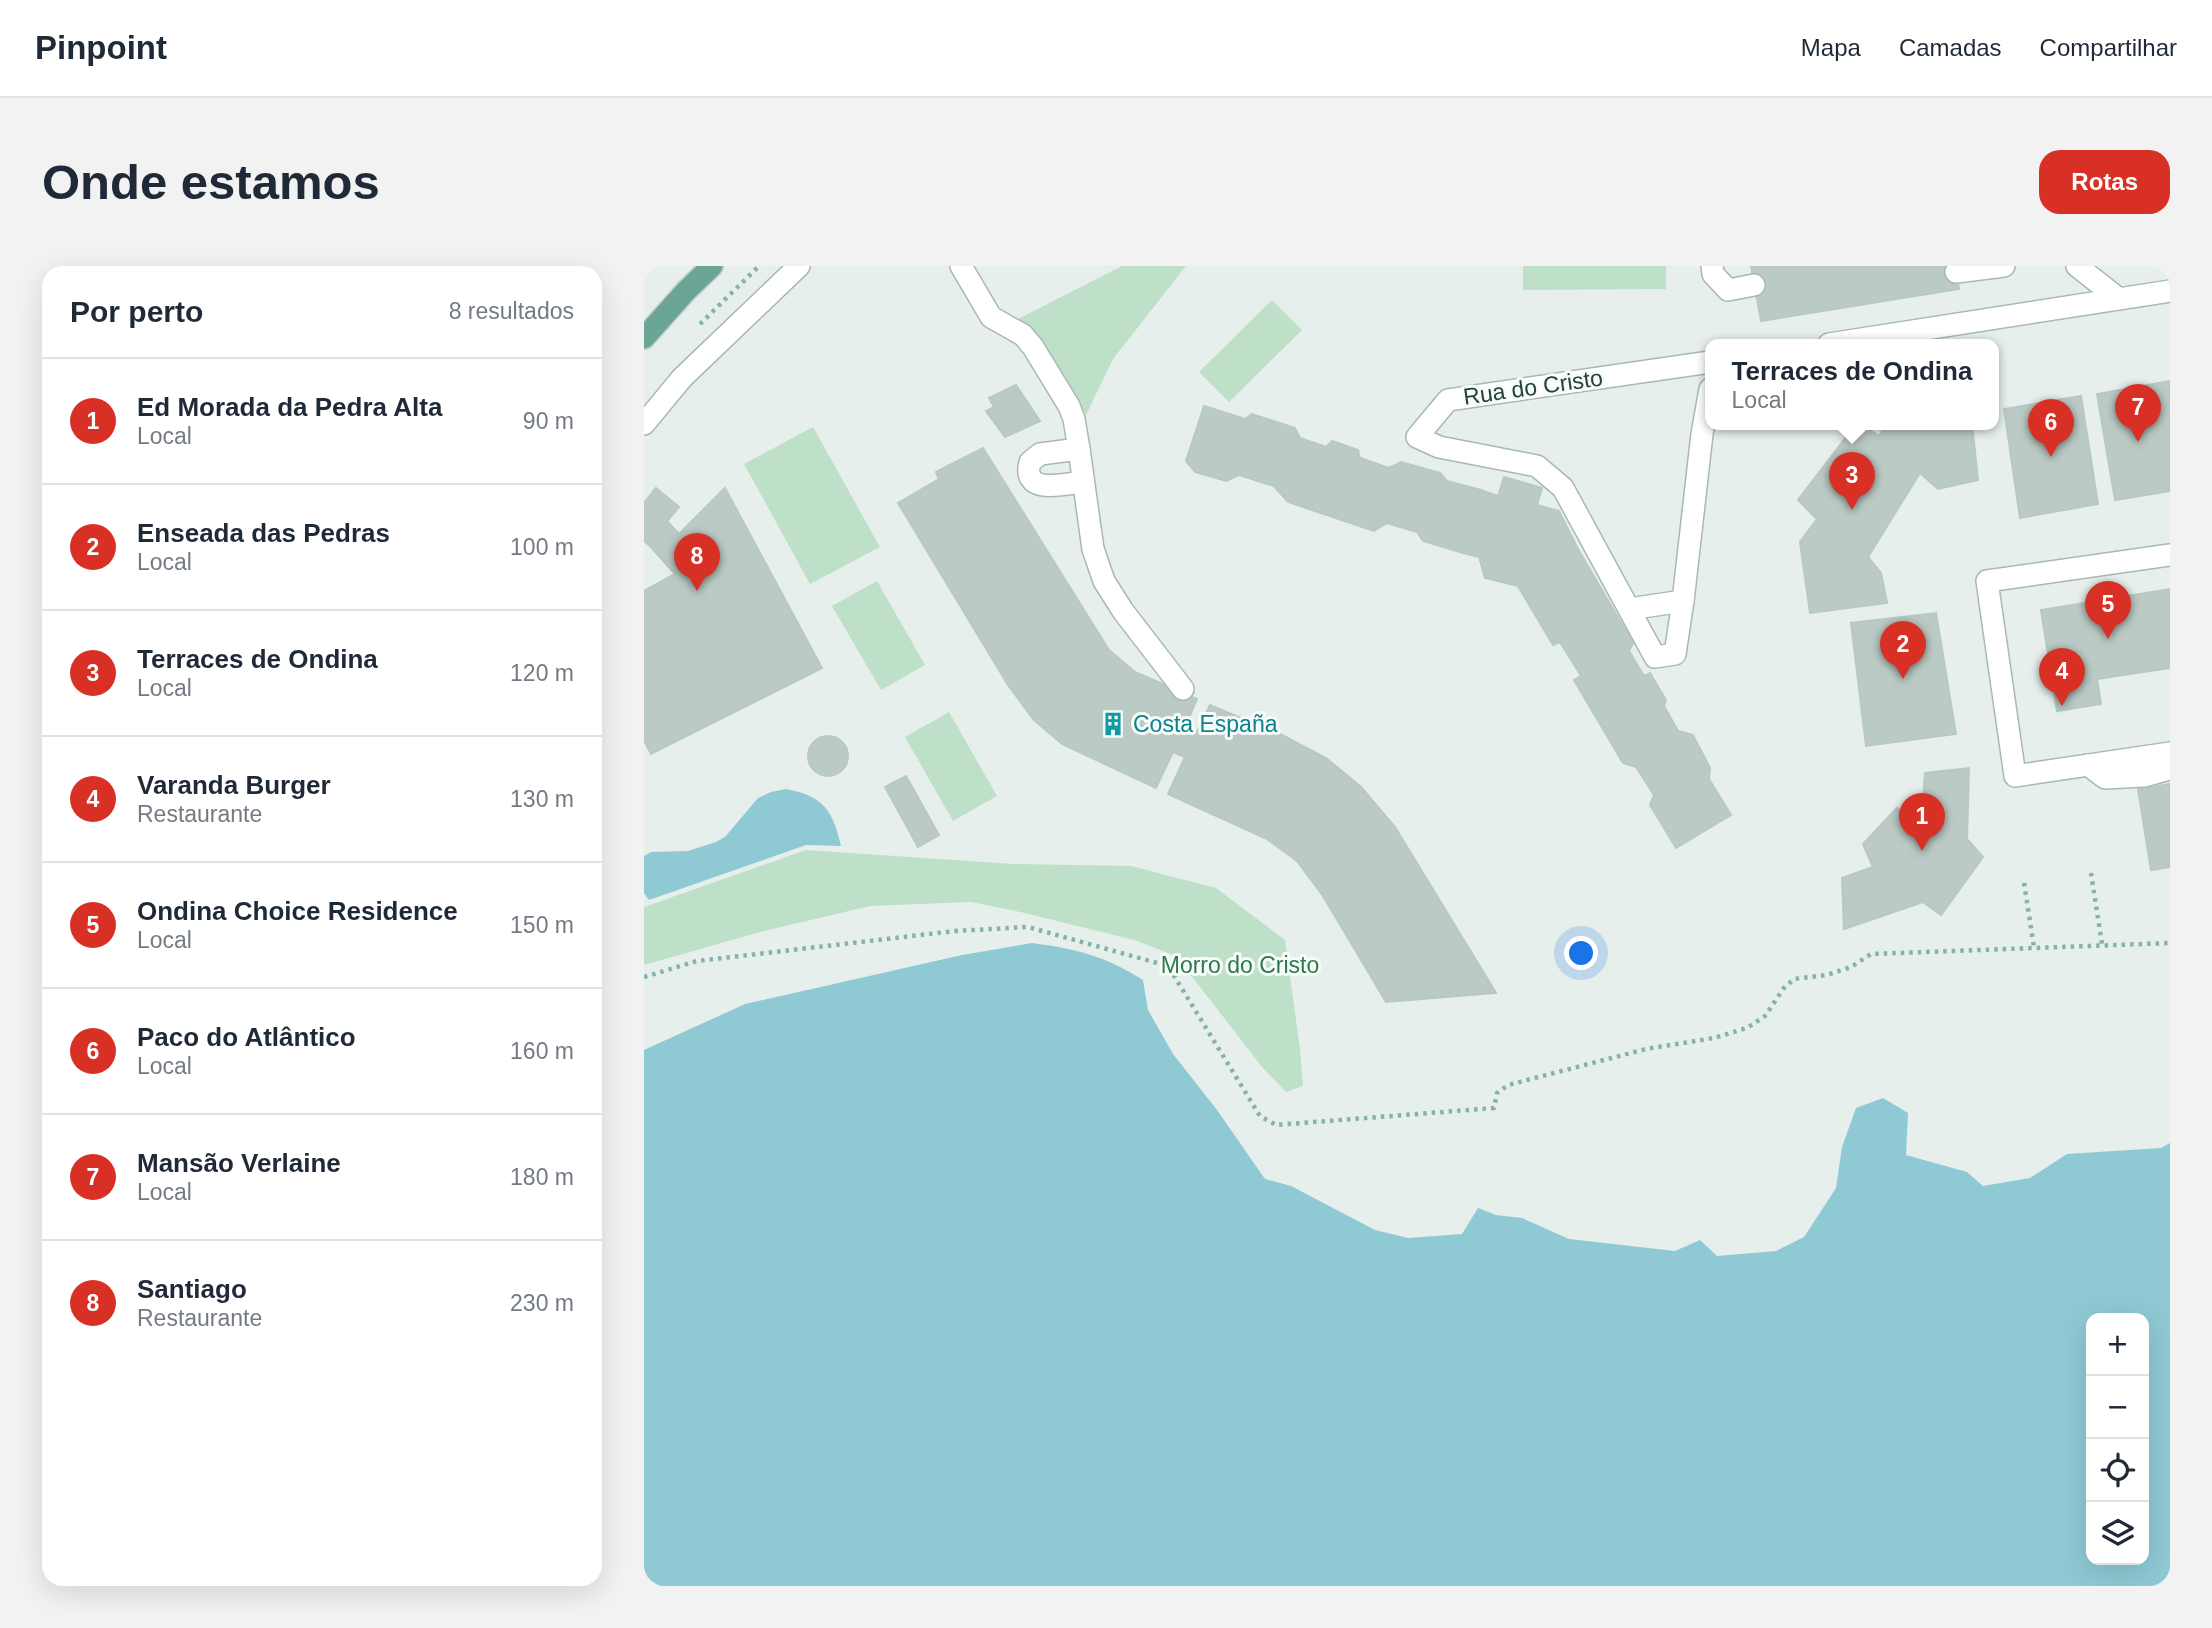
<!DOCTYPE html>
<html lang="pt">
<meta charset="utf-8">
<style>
body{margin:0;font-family:Arial,sans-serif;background:#f2f2f3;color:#1f2937}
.controls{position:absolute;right:21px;bottom:21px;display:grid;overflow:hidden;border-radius:14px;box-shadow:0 7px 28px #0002}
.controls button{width:63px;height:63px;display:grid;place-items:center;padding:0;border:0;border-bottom:2px solid #e0e1e3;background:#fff;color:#1f2937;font:35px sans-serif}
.you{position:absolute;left:938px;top:688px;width:24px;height:24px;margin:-18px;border:5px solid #fff;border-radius:50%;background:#1a73e8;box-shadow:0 0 0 10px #1a73e833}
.badge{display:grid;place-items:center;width:46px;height:46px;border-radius:50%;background:#d93025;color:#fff;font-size:23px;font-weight:700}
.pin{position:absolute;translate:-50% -58px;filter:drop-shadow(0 2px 4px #0008)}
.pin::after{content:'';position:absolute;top:37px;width:24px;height:21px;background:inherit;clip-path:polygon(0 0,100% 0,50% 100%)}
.popup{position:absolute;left:1061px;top:73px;width:294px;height:91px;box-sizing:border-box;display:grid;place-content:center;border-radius:14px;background:#fff;filter:drop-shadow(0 2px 5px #0005);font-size:23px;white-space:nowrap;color:#747a83}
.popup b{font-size:26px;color:#1f2937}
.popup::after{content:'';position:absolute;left:50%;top:100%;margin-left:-14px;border:14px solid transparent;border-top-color:#fff}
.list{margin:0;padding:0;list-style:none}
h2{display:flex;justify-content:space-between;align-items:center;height:91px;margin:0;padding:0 28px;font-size:30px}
h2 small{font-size:23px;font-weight:400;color:#747a83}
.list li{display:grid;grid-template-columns:46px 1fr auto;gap:21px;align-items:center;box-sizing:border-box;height:126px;padding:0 28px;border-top:2px solid #e0e1e3}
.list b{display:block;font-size:26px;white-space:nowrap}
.list p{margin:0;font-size:23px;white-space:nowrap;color:#747a83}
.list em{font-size:23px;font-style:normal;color:#747a83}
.icon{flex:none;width:38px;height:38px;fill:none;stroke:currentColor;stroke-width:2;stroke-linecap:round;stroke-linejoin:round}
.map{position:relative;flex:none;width:1526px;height:1320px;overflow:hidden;border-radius:21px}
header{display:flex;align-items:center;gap:42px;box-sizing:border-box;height:98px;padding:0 35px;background:#fff;border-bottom:2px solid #e0e1e3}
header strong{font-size:33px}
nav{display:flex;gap:38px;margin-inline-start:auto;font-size:24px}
.intro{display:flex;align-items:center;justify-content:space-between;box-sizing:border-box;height:168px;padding:0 42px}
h1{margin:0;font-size:49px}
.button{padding:18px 32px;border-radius:21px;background:#d93025;color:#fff;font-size:24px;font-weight:700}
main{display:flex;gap:42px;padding:0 42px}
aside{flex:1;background:#fff;border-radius:21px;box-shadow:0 7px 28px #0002}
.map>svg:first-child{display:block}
</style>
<header>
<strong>Pinpoint</strong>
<nav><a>Mapa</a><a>Camadas</a><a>Compartilhar</a></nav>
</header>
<div class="intro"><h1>Onde estamos</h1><a class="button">Rotas</a></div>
<main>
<aside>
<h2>Por perto<small>8 resultados</small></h2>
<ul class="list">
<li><span class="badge">1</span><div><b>Ed Morada da Pedra Alta</b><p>Local</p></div><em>90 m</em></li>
<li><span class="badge">2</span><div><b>Enseada das Pedras</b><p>Local</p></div><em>100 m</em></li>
<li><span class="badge">3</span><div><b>Terraces de Ondina</b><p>Local</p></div><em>120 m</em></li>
<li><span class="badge">4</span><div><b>Varanda Burger</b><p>Restaurante</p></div><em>130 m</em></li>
<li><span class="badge">5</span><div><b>Ondina Choice Residence</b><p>Local</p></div><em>150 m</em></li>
<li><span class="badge">6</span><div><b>Paco do Atlântico</b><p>Local</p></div><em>160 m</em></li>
<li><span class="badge">7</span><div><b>Mansão Verlaine</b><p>Local</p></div><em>180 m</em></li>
<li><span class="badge">8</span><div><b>Santiago</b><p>Restaurante</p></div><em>230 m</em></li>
</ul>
</aside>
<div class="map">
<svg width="1526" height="1320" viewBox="0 0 1526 1320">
<rect width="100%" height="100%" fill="#e6efeb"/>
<g fill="#bfe0c8">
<polygon points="478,0 542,0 469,93 442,149 409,91 372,54"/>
<polygon points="879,0 1022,0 1022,23 879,24"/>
<polygon points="628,34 658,64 585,136 555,106"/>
<polygon points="169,161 236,281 166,318 100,198"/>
<polygon points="233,315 281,399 237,424 188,340"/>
<polygon points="305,446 353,530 309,555 261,471"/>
<polygon points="162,584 370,598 487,600 572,622 641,674 656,783 659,820 642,826 618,801 532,690 490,674 381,647 327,636 226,640 116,666 0,699 0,641"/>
</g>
<g fill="#8ec9d4" fill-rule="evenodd">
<path d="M 142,523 C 180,530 189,545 197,580 L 162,579 L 5,634 L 0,627 L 0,590 L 7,586 L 44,585 L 72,576 L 81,571 L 114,532 L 127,526 Z"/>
<path d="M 388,677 C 433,683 461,690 499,714 L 504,744 L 529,788 L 573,844 L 621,913 L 647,920 L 731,964 L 764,972 L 818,968 L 834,942 L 852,949 L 878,952 L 925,973 L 1031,985 L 1056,974 L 1073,990 L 1132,985 L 1160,971 L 1192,922 L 1198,881 L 1212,842 L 1239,832 L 1264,847 L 1262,889 L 1323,906 L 1339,920 L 1386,912 L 1423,888 L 1517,882 L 1526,877 L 1526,1320 L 0,1320 L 0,784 L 101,738 L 318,689 ZM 1447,1052 L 1500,1052 L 1500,1294 L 1447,1294 Z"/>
</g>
<g fill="#bbcac4" stroke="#b8c9c2" stroke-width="2">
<polygon points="1107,0 1311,0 1315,23 1117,55"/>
<polygon points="1526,115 1526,225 1471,234 1453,128"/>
<polygon points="372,119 396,155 361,171 342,145 350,141 345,132"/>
<polygon points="1437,130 1454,238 1376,252 1360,143"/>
<polygon points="560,140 601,153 608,148 651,162 656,172 682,181 688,175 714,184 716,192 745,202 757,196 796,207 803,215 837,224 819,287 779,275 773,266 743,257 730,265 644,236 630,220 595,209 582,215 551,206 542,195"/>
<polygon points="1212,158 1216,158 1235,170 1242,158 1328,158 1334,214 1294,223 1276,207 1224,291 1237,307 1243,337 1166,347 1156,276 1173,253 1154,234"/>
<polygon points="339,182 465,384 491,406 553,433 540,463 552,468 566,439 638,469 682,492 717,521 751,561 852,727 742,736 679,630 653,595 623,573 524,528 541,491 529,486 512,522 418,478 390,454 364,419 254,237 295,213 292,206"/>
<polygon points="860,211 898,222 893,239 915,245 935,285 874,320 841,312 835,291 819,287 837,224 854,230"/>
<polygon points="12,222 35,241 4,278 0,275 0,237"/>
<polygon points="81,222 178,402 7,488 0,474 0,325 31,308 4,278 23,255 35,268"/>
<polygon points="935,285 989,377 985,385 1000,410 1006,407 1022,434 1020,440 1034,465 1049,469 1066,502 1065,513 1087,549 1032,582 1006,539 1010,529 992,501 979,497 930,414 937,410 916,376 909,379 874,320"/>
<polygon points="1526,323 1526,402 1453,413 1457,438 1413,445 1397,344"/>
<polygon points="1292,347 1312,468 1222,480 1207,357"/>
<circle cx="184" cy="490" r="20"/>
<polygon points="1325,502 1323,573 1339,591 1297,649 1279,636 1200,663 1198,612 1229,601 1219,578 1253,542 1277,563 1281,507"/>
<polygon points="262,510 295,569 274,581 241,521"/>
<polygon points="1526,518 1526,601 1507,604 1494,523"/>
</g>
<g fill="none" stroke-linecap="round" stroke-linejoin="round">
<g stroke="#a8b8b2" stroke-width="24">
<g id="minor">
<polyline points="317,0 347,51 379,69 389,81 425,140 430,153 435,183 449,283 460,315 479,345 539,423"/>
<polyline points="1068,0 1069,8 1084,24 1110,19"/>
<polyline points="1433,0 1475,33"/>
<polyline points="1312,6 1360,0"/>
<polyline points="1185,78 1526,25"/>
<polyline points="1066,96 804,134 773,171 795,181 893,200 919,222 1011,391 1031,388 1039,335 1058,168 1066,123"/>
<polyline points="0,158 38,112 155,0"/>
<path d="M 435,183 L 396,188 L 386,196 C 377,230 421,218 439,216"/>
<polyline points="1526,289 1343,315 1371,510 1526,487"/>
<polyline points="985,343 1039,335"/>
<polyline points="1444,499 1461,512 1500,510 1526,503"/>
</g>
</g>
<g stroke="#c2cac8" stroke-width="24">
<polyline id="major" points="0,72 42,25 68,0"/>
</g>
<g stroke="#86b3a5" stroke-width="4.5" stroke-dasharray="3.5 5" stroke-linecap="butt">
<polyline points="56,58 115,0"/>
<polyline points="1447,607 1458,678"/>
<polyline points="1380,617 1390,681"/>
<polyline points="0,711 53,695 311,665 384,661 524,700 616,850 632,859 850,842 853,827 864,819 1002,783 1070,772 1103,762 1121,750 1140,722 1150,713 1183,709 1207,701 1227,688 1526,677"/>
</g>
<use href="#minor" stroke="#fff" stroke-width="21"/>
<use href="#major" stroke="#6aa596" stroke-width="21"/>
</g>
<defs>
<g id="building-bare" transform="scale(1.89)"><path d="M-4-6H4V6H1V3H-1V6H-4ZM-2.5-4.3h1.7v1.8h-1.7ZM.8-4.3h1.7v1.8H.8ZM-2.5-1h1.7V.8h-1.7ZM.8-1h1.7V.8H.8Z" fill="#0f9aa8" stroke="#f7fbf9" stroke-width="2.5" paint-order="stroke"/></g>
</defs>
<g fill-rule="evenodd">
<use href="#building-bare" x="469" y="458"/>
</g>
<g text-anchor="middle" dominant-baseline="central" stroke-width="6" stroke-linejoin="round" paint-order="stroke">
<g font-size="23" fill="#24423a" stroke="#f7fbf9">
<text transform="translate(889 121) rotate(-8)">Rua do Cristo</text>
</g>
<g font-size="23" fill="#0d838f" stroke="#f7fbf9" text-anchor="start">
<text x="489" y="458">Costa España</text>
</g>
<g font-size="23" fill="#2d7a4b" stroke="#f7fbf9">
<text x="596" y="699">Morro do Cristo</text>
</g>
</g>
</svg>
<div class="controls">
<button>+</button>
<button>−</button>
<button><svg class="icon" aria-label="locate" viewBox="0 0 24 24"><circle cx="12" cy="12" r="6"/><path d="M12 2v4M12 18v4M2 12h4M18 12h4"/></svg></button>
<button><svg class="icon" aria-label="layers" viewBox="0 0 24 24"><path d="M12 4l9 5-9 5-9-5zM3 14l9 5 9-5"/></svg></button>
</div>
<div class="you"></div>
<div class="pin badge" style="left:1278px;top:585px">1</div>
<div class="pin badge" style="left:1259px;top:413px">2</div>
<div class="pin badge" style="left:1208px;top:244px">3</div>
<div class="popup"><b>Terraces de Ondina</b>Local</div>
<div class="pin badge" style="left:1418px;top:440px">4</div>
<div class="pin badge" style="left:1464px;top:373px">5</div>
<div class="pin badge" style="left:1407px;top:191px">6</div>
<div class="pin badge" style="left:1494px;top:176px">7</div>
<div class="pin badge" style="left:53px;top:325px">8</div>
</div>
</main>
